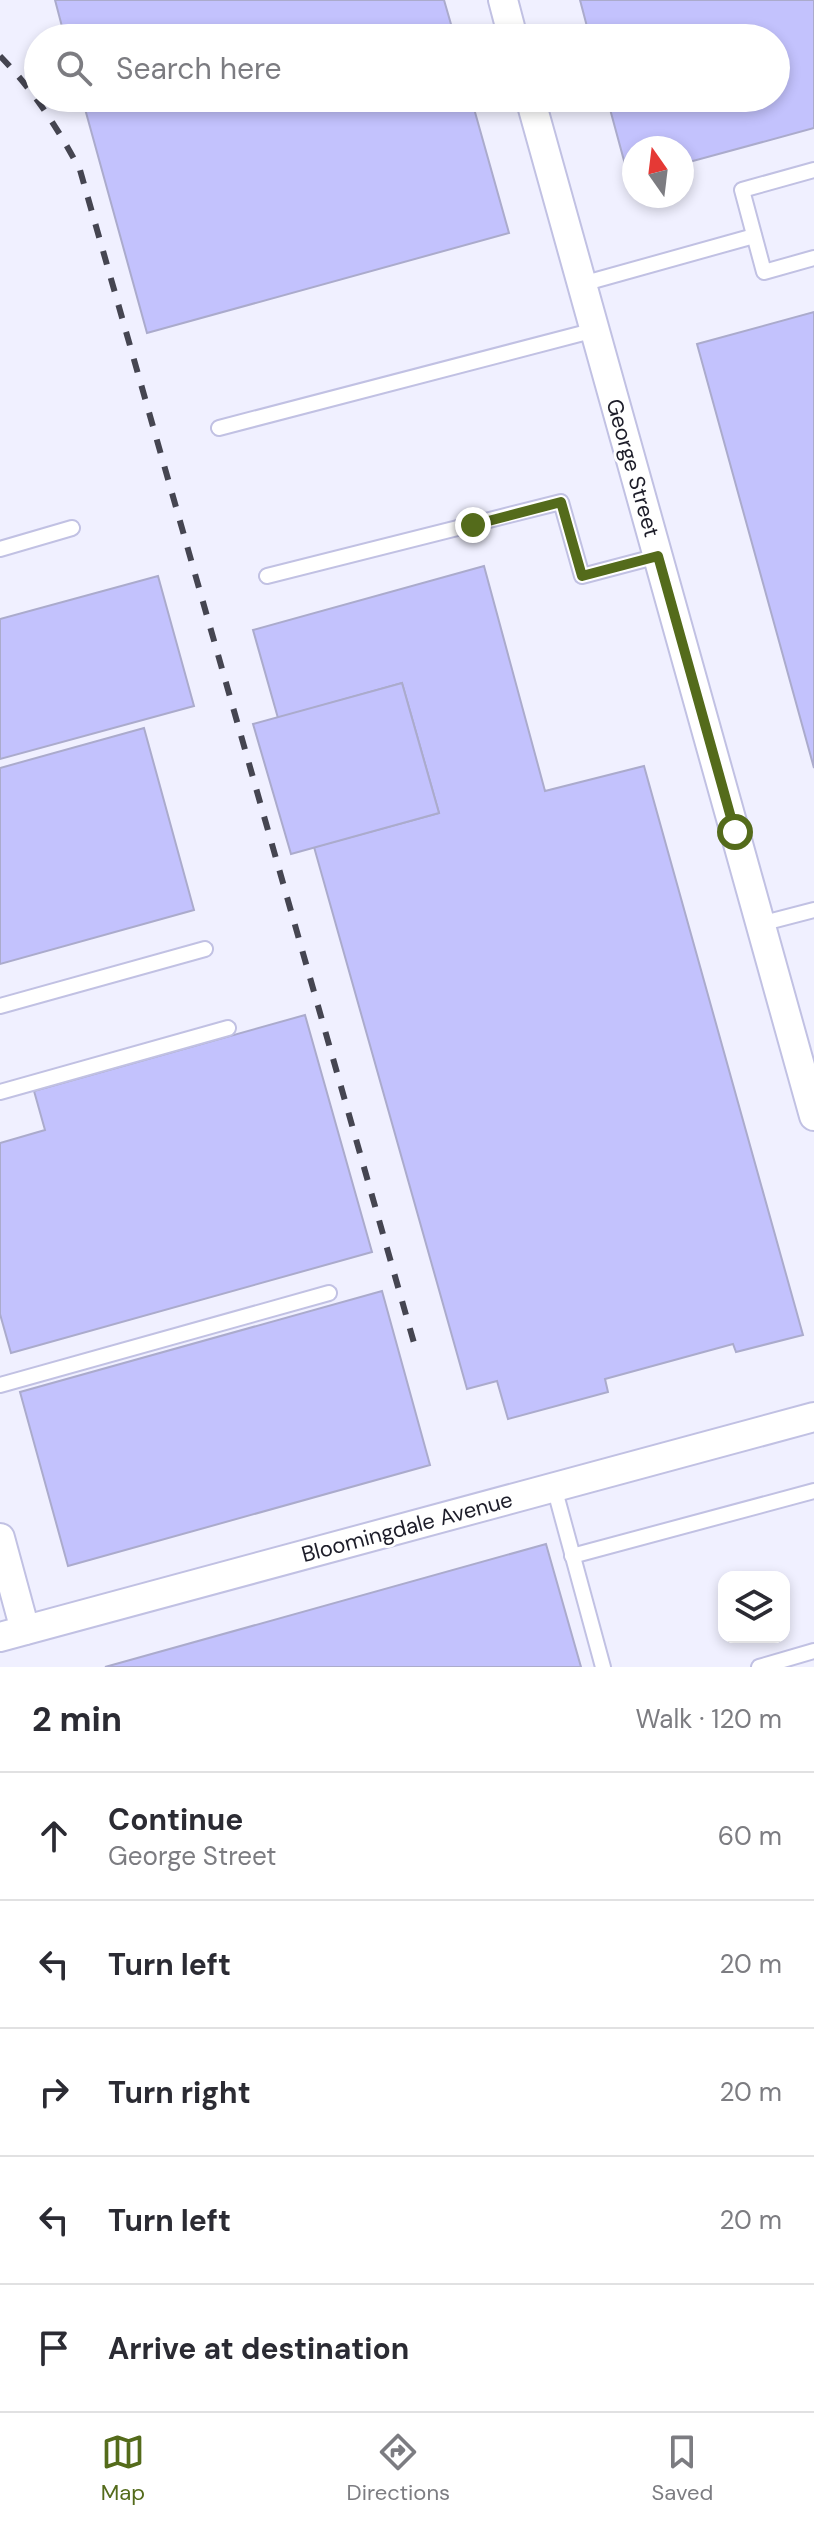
<!DOCTYPE html>
<meta charset="utf-8">
<style>
body{margin:0;font-family:"DM Sans",sans-serif;background:#f7f7f7;color:#2b2b33}
.controls{position:absolute;right:24px;bottom:24px;display:grid;overflow:hidden;border-radius:16px;box-shadow:0 4px 12px #0003}
.controls button{width:72px;height:72px;display:grid;place-items:center;padding:0;border:0;border-bottom:2px solid #e1e1e2;background:#fff;color:#2b2b33;font:40px sans-serif}
.compass{position:absolute;left:622px;top:136px;width:72px;height:72px;border-radius:50%;background:#fff;box-shadow:0 4px 12px #0003;rotate:346deg}
.stop{position:absolute;width:24px;height:24px;margin:-18px;border:6px solid #546b1b;border-radius:50%;background:#fff}
.stop.end{background:#546b1b;border-color:#fff;box-shadow:0 2px 8px #0008}
.list{margin:0;padding:0;list-style:none}
h2{display:flex;justify-content:space-between;align-items:center;height:104px;margin:0;padding:0 32px;font-size:34px}
h2 small{font-size:26px;font-weight:400;color:#7c7c81}
.list li{display:grid;grid-template-columns:52px 1fr auto;gap:24px;align-items:center;box-sizing:border-box;height:128px;padding:0 32px;border-top:2px solid #e1e1e2}
.list b{display:block;font-size:30px;white-space:nowrap}
.list p{margin:0;font-size:26px;white-space:nowrap;color:#7c7c81}
.list em{font-size:26px;font-style:normal;color:#7c7c81}
.icon{flex:none;width:44px;height:44px;fill:none;stroke:currentColor;stroke-width:2;stroke-linecap:round;stroke-linejoin:round}
.map{position:relative;flex:none;width:814px;height:1667px;overflow:hidden}
.search{position:absolute;background:#fff;box-shadow:0 4px 12px #0003;left:24px;right:24px;top:24px;height:88px;display:flex;align-items:center;gap:20px;box-sizing:border-box;padding:0 28px;border-radius:44px;color:#7c7c81;font-size:30px}
.sheet{height:744px;background:#fff}
nav{display:flex;justify-content:space-around;align-items:center;box-sizing:border-box;height:112px;border-top:2px solid #e1e1e2;background:#fff;font-size:22px;color:#7c7c81}
nav a{display:grid;justify-items:center;gap:4px}
nav .on{color:#546b1b}
.map>svg:first-child{display:block}
</style>
<div class="map">
<svg width="814" height="1667" viewBox="0 0 814 1667">
<rect width="100%" height="100%" fill="#f0f0ff"/>
<g fill="#c3c2fd" stroke="#ababcc" stroke-width="2">
<polygon points="55,0 444,0 455,38 65,38"/>
<polygon points="580,0 814,0 814,128 682,164 682,148 634,148 634,178 629,179 607,98 776,98 776,38 590,38"/>
<polygon points="82,98 471,98 509,233 147,333"/>
<polygon points="814,312 814,768 697,344"/>
<polygon points="484,566 545,791 644,766 803,1335 736,1352 733,1344 605,1379 608,1392 508,1419 497,1381 467,1389 314,847 439,813 402,683 278,718 253,630"/>
<polygon points="158,576 194,706 0,759 0,619"/>
<polygon points="402,683 439,813 291,854 253,724"/>
<polygon points="144,728 194,910 0,964 0,768"/>
<polygon points="305,1015 372,1252 11,1353 0,1314 0,1143 45,1130 34,1091"/>
<polygon points="382,1291 430,1465 68,1566 20,1392"/>
<polygon points="546,1544 581,1667 105,1667"/>
</g>
<g fill="none" stroke-linecap="round" stroke-linejoin="round">
<g stroke="#c1c1e3" stroke-width="18">
<g id="lane">
<polyline points="814,170 742,190 764,272 814,258"/>
<polyline points="582,284 754,236"/>
<polyline points="219,428 595,330"/>
<polyline points="0,549 72,528"/>
<polyline points="267,576 561,502 582,576 658,556"/>
<polyline points="760,924 814,910"/>
<polyline points="0,1006 205,949"/>
<polyline points="0,1092 228,1028"/>
<polyline points="0,1385 329,1293"/>
<polyline points="554,1487 603,1667"/>
<polyline points="572,1556 814,1491"/>
<polyline points="759,1667 814,1651"/>
</g>
</g>
<g stroke="#c1c1e3" stroke-width="32">
<g id="street">
<polyline points="503,0 513,38"/>
<polyline points="530,98 814,1116"/>
<polyline points="0,1538 25,1630"/>
<polyline points="0,1637 814,1417"/>
</g>
</g>
<use href="#lane" stroke="#fff" stroke-width="14"/>
<use href="#street" stroke="#fff" stroke-width="28"/>
<path stroke="#454551" stroke-width="6" stroke-dasharray="14 14" stroke-linecap="butt" d="M 0,56 C 33,90 58,128 80,170 L 416,1350"/>
</g>
<g fill="none" stroke-linecap="round" stroke-linejoin="round">
<polyline stroke="#546b1b" stroke-width="10" points="473,525 561,502 582,576 658,556 735,832"/>
</g>
<g text-anchor="middle" dominant-baseline="central" stroke-width="6" stroke-linejoin="round" paint-order="stroke">
<g font-size="22" fill="#1d1d29" stroke="#fff">
<text transform="translate(633 468) rotate(74)">George Street</text>
<text transform="translate(407 1527) rotate(-15)">Bloomingdale Avenue</text>
</g>
</g>
</svg>
<div class="controls">
<button><svg class="icon" aria-label="layers" viewBox="0 0 24 24"><path d="M12 4l9 5-9 5-9-5zM3 14l9 5 9-5"/></svg></button>
</div>
<svg class="compass" viewBox="-18 -18 36 36"><path d="M0-13l5 13h-10z" fill="#e53935"/><path d="M0 13l5-13h-10z" fill="#7c7c81"/></svg>
<div class="stop" style="left:735px;top:832px"></div>
<div class="stop end" style="left:473px;top:525px"></div>
<div class="search"><svg class="icon" aria-label="search" viewBox="0 0 24 24"><circle cx="10" cy="10" r="6"/><path d="M15 15l6 6"/></svg>Search here</div>
</div>
<section class="sheet">
<h2>2 min<small>Walk · 120 m</small></h2>
<ul class="list">
<li><svg class="icon" aria-label="ahead" viewBox="0 0 24 24"><path d="M12 20V5M6 11l6-6 6 6"/></svg><div><b>Continue</b><p>George Street</p></div><em>60 m</em></li>
<li><svg class="icon" aria-label="left" viewBox="0 0 24 24"><path d="M17 20v-9H6M10 6l-5 5 5 5"/></svg><div><b>Turn left</b></div><em>20 m</em></li>
<li><svg class="icon" aria-label="right" viewBox="0 0 24 24"><path d="M7 20v-9h11M14 6l5 5-5 5"/></svg><div><b>Turn right</b></div><em>20 m</em></li>
<li><svg class="icon" aria-label="left" viewBox="0 0 24 24"><path d="M17 20v-9H6M10 6l-5 5 5 5"/></svg><div><b>Turn left</b></div><em>20 m</em></li>
<li><svg class="icon" aria-label="arrive" viewBox="0 0 24 24"><path d="M6 21V4h12l-3 4 3 4H6"/></svg><div><b>Arrive at destination</b></div></li>
</ul>
</section>
<nav>
<a class="on"><svg class="icon" aria-label="map" viewBox="0 0 24 24"><path d="M3 6l6-2 6 2 6-2v14l-6 2-6-2-6 2zM9 4v14M15 6v14"/></svg>Map</a>
<a><svg class="icon" aria-label="directions" viewBox="0 0 24 24"><path d="M12 3l9 9-9 9-9-9zM9 14v-3h6M13 9l2 2-2 2"/></svg>Directions</a>
<a><svg class="icon" aria-label="saved" viewBox="0 0 24 24"><path d="M7 4h10v16l-5-4-5 4z"/></svg>Saved</a>
</nav>
